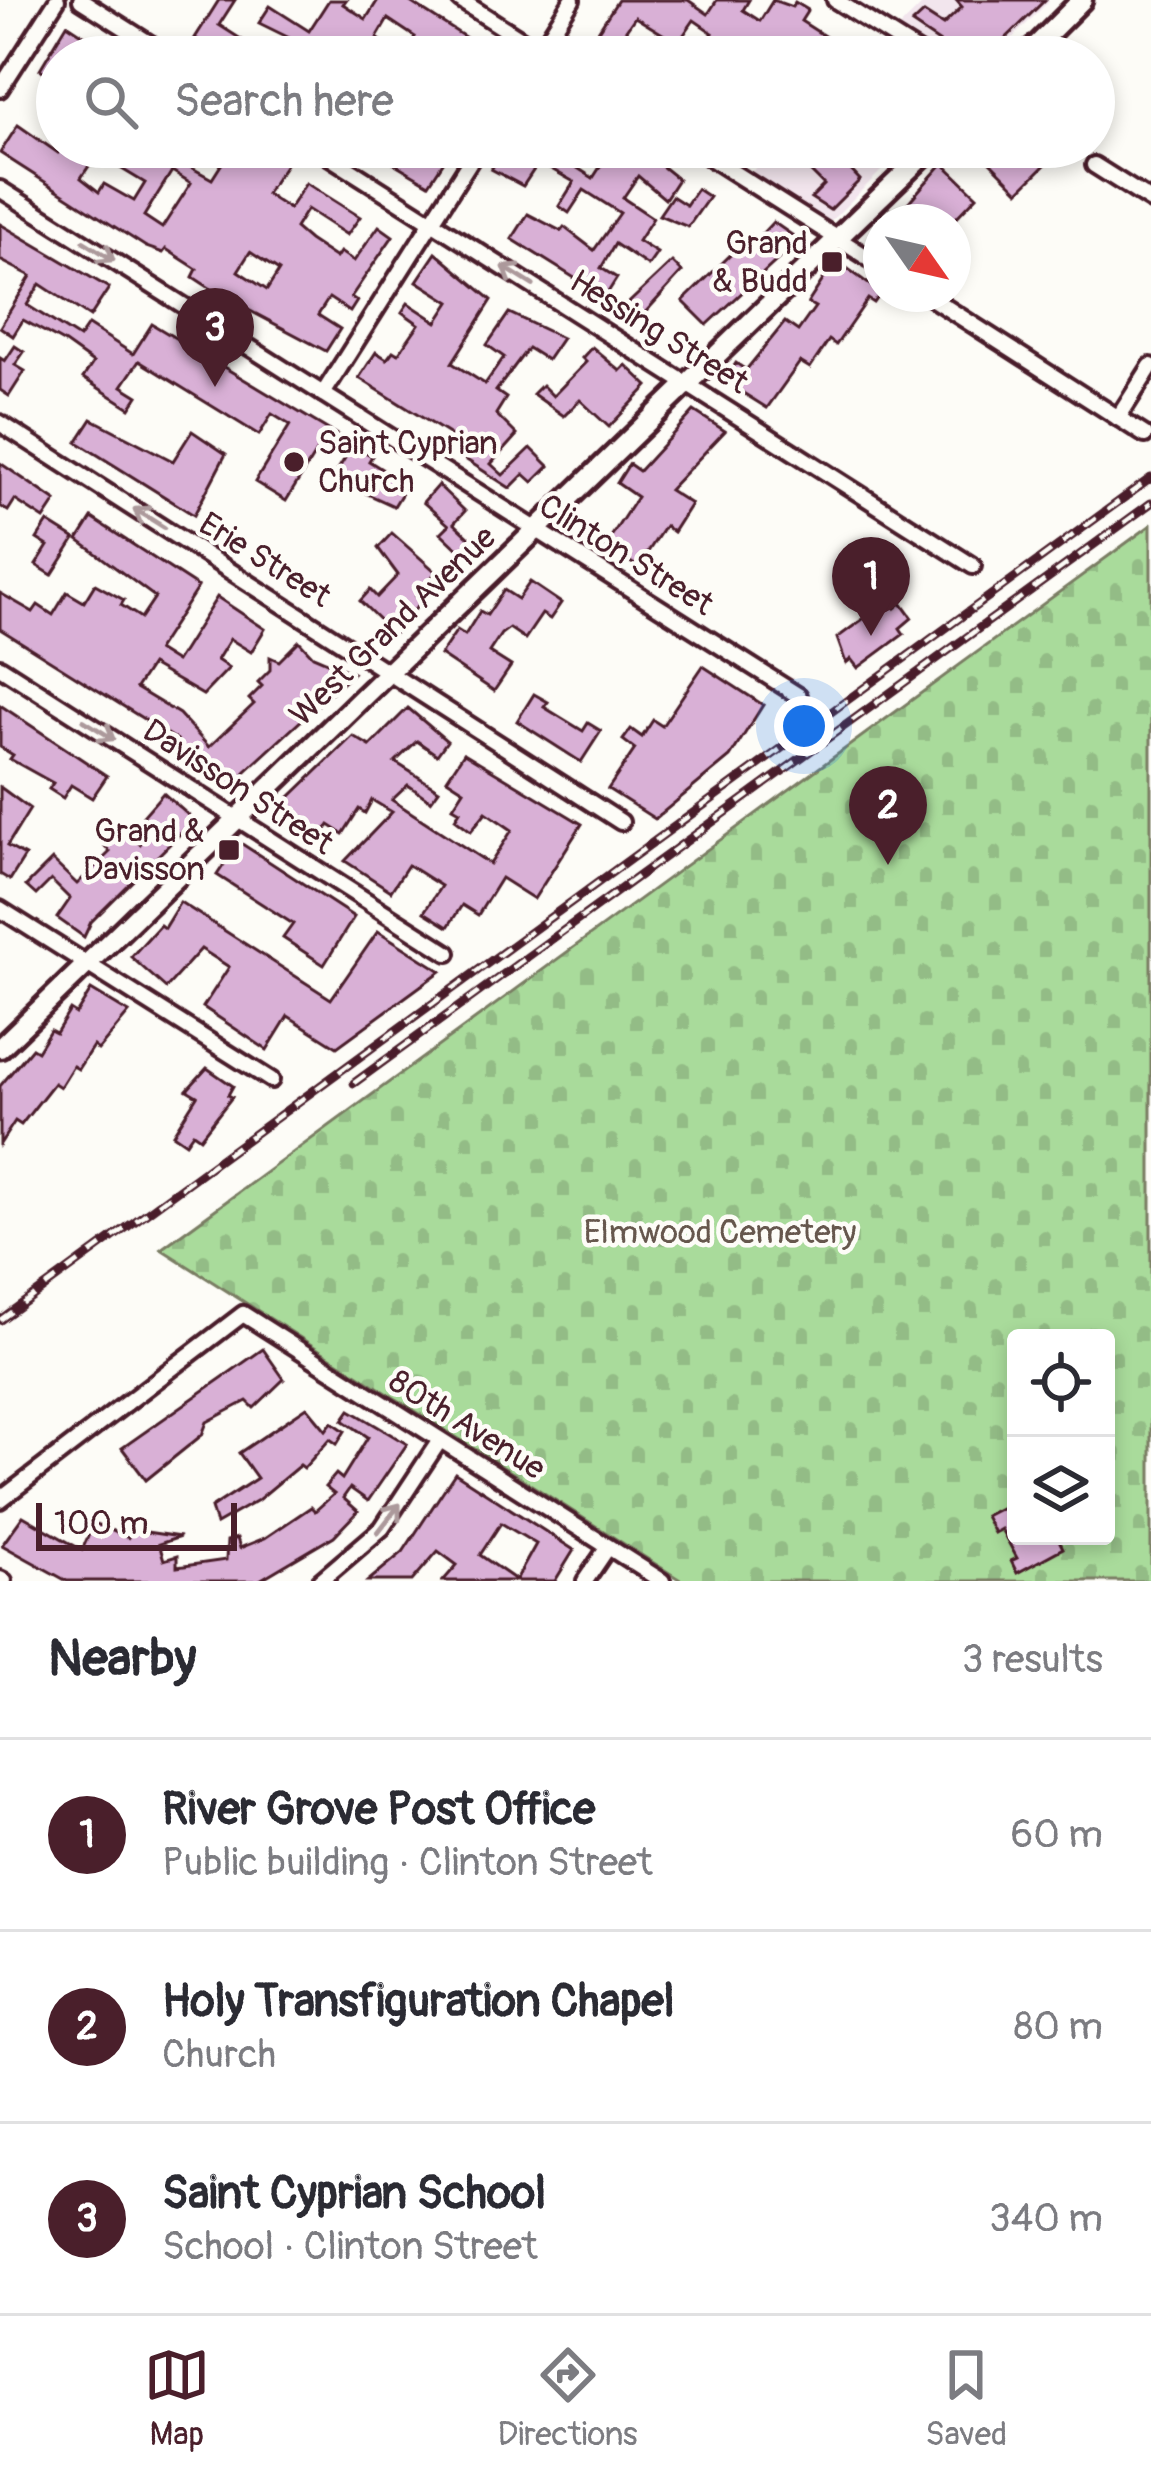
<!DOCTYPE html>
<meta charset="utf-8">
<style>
body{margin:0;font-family:Pangolin,sans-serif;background:#f7f7f7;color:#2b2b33}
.controls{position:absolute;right:36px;bottom:36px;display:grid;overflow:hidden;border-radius:12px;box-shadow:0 6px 18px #0003}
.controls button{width:108px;height:108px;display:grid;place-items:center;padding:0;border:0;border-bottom:3px solid #e1e1e2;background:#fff;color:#2b2b33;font:60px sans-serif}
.compass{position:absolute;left:863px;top:204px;width:108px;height:108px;border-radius:50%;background:#fff;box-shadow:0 6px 18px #0003;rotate:124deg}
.scale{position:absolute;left:36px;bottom:30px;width:201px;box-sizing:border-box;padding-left:12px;border:6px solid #4a1f2b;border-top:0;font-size:33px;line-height:42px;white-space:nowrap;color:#4a1f2b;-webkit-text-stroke:9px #fdfcf7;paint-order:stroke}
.you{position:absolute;left:804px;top:726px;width:42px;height:42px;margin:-30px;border:9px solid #fff;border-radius:50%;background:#1a73e8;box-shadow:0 0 0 18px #1a73e833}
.badge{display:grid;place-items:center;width:78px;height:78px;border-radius:50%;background:#4a1f2b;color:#fff;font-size:39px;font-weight:700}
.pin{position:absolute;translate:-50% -99px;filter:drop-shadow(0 3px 6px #0008)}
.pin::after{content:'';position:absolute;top:63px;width:42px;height:36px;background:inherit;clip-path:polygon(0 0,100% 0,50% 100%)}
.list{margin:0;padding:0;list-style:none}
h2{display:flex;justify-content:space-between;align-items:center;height:156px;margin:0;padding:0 48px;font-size:51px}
h2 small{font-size:39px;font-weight:400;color:#7c7c81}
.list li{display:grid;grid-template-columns:78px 1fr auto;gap:36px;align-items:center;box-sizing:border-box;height:192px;padding:0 48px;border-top:3px solid #e1e1e2}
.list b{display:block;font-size:45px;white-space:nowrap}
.list p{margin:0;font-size:39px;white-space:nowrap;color:#7c7c81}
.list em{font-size:39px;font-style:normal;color:#7c7c81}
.icon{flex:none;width:66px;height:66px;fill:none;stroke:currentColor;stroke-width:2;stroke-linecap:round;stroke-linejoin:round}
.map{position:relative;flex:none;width:1151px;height:1581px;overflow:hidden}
.search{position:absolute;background:#fff;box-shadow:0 6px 18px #0003;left:36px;right:36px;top:36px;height:132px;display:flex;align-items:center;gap:30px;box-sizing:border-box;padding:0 42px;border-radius:66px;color:#7c7c81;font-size:45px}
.sheet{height:732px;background:#fff}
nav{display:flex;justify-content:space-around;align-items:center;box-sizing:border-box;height:168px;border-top:3px solid #e1e1e2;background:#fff;font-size:33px;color:#7c7c81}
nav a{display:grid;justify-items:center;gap:6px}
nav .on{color:#4a1f2b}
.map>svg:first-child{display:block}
</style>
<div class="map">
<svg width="1151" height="1581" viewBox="0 0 1151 1581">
<defs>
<pattern id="cemetery-stones" width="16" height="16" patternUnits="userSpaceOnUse" patternTransform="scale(3)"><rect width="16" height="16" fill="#a9db9b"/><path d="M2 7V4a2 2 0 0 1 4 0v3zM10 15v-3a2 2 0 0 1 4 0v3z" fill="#93bc86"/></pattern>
</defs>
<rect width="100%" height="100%" fill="#fdfcf7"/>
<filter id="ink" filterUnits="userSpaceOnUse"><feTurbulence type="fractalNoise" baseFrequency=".00833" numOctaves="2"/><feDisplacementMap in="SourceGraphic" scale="24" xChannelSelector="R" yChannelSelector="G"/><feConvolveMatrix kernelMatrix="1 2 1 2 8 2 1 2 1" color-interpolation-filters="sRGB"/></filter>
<g filter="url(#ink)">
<g fill="#f2e5ed">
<polygon points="927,0 1050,0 994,57 869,57"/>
<polygon points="777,147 905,147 816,236 737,186"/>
</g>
<path fill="url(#cemetery-stones)" stroke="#7a7d63" stroke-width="3" fill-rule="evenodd" d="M 1151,525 L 1151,1581 L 682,1581 L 161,1249 ZM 1016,1338 L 1106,1338 L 1106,1536 L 1016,1536 Z"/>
<g fill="#d9b0d6" stroke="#4a1f2b" stroke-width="3" fill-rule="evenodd">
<polygon points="219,0 235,0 219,25 269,57 229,57 195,38"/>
<path d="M 329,0 L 346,0 L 343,4 L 366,19 L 378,0 L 407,0 L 496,57 L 441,57 L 425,46 L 418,57 L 312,57 L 316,51 L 259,23 L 270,6 L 309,31 ZM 388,19 L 415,37 L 403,56 L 377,38 Z"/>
<polygon points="618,0 688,0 708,14 717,0 749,0 743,10 760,21 773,0 792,7 795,2 808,10 801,21 857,57 812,57 788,41 778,57 751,57 726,40 714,57 705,57 699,52 713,33 694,20 674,49 665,43 669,38 635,17 607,57 592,40"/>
<polygon points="956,0 1045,0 987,57 961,57 912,24 924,13 943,25 962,7"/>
<polygon points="67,24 99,45 117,57 57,57 57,80 40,69"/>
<path d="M 18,125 L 58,153 L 61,149 L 76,158 L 83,147 L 172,147 L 167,154 L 212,179 L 226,157 L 211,147 L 263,147 L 286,164 L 266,194 L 289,209 L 306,183 L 360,217 L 347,235 L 307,209 L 295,228 L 309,240 L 336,258 L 340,252 L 354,261 L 379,226 L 393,236 L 351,297 L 357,301 L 350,312 L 329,298 L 318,315 L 340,329 L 326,351 L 222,296 L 193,277 L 197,269 L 166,249 L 163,253 L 146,247 L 0,153 ZM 97,154 L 145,183 L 134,201 L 104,184 L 99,192 L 81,178 ZM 172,171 L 191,183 L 162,228 L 144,216 ZM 250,252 L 279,271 L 267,290 L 238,271 Z"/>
<polygon points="385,147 435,147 448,155 429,184 380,155"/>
<polygon points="531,147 569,147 562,158 593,178 613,147 638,147 678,179 665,199 638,176 623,198 653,218 638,241 657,253 648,266 615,244 601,268 617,278 605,297 512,239 528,214 561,231 564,227 594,250 620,213 584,190 569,213 559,206 574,182 539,162 523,186 491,169 504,152 519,163"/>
<polygon points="786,147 829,147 860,180 830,210 811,198 824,185"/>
<polygon points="975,147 1027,147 1045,165 1019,191"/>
<polygon points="943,163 977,196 952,222 891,222"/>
<polygon points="697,189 709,197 688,227 659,215 672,196 686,205"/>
<polygon points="773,222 799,240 707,325 683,301 751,235 756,240"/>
<polygon points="0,224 109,288 90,317 40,284 27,305 79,338 88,325 133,354 152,324 372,456 369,461 407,485 394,506 359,490 361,486 337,471 345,458 321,444 286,501 255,482 290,425 272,414 259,435 139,361 122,386 138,396 130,408 83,378 93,363 65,343 23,320 13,336 0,327 31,276 0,260"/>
<polygon points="436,253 492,300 452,363 485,384 504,357 487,345 509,313 562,338 547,360 528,348 496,391 506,398 496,414 517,435 491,464 503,475 531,448 549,466 533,482 524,474 510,488 465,459 474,450 359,378 376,352 387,359 393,351 398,354 419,324 402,312 408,303 437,322 450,302 417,281"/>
<polygon points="836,260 881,293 874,303 868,299 836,345 829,340 810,368 800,362 767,408 724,381 736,363 746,370 785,322 798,331 815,307 808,303"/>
<polygon points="672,262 682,272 631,328 617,314"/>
<polygon points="15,346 24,352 15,365 25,371 9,396 0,390 0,358 5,361"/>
<polygon points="592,347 620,371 626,365 648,386 609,427 580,400 564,416 533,394 542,385 553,396 586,362 582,358"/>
<polygon points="694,411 725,431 669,490 691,504 673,532 665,526 638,567 605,546 637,497 617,483 629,464 639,471"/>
<polygon points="92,419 173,461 192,431 226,454 194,515 77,442"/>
<polygon points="0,463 56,501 44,519 15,500 8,511 0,506"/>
<polygon points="438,485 465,511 454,523 472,540 461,552 441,533 449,525 423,502"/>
<polygon points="92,518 198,587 157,650 176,662 217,597 265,629 251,652 230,639 217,660 229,668 203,695 151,665 136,688 179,714 209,747 254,704 249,699 262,686 258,682 270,670 270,657 279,661 299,641 313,656 353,673 245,772 232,791 205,766 202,770 174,744 177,740 0,629 0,593 33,612 38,605 53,615 67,592 84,602 95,584 124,600 121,605 141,618 155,597 78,540"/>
<polygon points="48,522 75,539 52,575 36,565 48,546 37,539"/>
<polygon points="392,533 436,572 416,596 422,601 394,634 360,601 370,590 377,597 398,575 378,548"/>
<polygon points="530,582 561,603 550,619 542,614 525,639 509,628 501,634 489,652 511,666 494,691 440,655 457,630 465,635 480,611 487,615 504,590 518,599"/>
<polygon points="889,600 895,608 901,603 912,618 900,628 904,634 858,668 851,659 846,663 837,638"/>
<polygon points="703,666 763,705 730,757 655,819 608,789 635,749 623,740 631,729 642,737 653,720 662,726"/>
<polygon points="534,694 548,702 544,707 583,731 588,723 601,731 581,762 517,721"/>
<polygon points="0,705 107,776 92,798 71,785 63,798 49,789 53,783 10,759 13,755 0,747"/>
<polygon points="408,708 447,741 437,755 417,741 395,762 439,790 431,801 408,785 392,800 490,864 512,830 486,812 471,831 455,819 460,811 453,807 464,790 447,779 464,753 582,824 534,899 501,878 478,915 462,905 448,927 424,912 441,886 408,865 391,891 345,861 392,812 372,800 365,813 359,809 343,834 329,825 317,844 276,818 289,798 353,736 370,746"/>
<polygon points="0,787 30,809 7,846 25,856 10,880 0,874"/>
<polygon points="163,793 194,820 91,922 84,937 57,918 70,899 51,880 36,895 26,886 52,860 77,884 110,852 105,846 123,828 140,844 155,826 143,816"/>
<polygon points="239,842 354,917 324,965 283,938 293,924 217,875"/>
<polygon points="180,902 331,999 378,931 441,971 337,1047 288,1016 267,1050 203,1007 229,967 201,949 166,988 131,957 160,925 164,928"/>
<polygon points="91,990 129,1013 98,1050 93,1046 78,1069 73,1066 60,1087 54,1083 21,1125 15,1121 0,1144 0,1086 32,1048 37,1051 50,1030 56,1033 70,1010 76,1014"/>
<polygon points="207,1068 233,1086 228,1095 232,1097 200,1138 193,1133 186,1143 173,1134 197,1096 187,1090"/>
<polygon points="263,1349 284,1379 254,1408 247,1401 207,1422 202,1435 146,1480 122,1448"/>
<polygon points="307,1407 326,1430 332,1422 345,1431 337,1444 330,1439 304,1468 300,1465 258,1500 216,1524 211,1508 257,1478 239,1453"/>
<polygon points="350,1410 407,1444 368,1501 350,1488 343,1498 358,1511 334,1536 258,1581 67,1581 2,1545 23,1516 82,1550 94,1523 129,1538 119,1528 180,1537 159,1544 164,1560 177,1556 177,1567 226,1560 227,1541 237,1538 240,1548 265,1538 311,1507 315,1511 334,1494 325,1487 336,1474 342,1479 368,1437 343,1420"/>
<path d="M 455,1473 L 574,1550 L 555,1581 L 443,1581 L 457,1565 L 438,1551 L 412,1581 L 368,1581 L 403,1552 ZM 501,1523 L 536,1544 L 516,1580 L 480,1555 Z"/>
<polygon points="1016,1500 1016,1536 1057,1536 1063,1548 1017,1573 1011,1561 1017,1558 1001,1529 994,1533 985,1516"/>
</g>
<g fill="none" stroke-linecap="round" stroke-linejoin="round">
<g stroke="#4a1f2b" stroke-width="22">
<g id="street">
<polyline points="81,0 171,57"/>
<polyline points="460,0 549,57"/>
<polyline points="835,0 926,57"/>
<polyline points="536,57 572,0"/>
<polyline points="0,89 57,0"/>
<polyline points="314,147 973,566"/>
<polyline points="693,147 881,266"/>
<polyline points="1067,147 1070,149"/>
<polyline points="1094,165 1151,201"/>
<polyline points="0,189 799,696"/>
<polyline points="925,294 1145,435"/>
<polyline points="323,394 479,147"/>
<polyline points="1118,418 1151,366"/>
<polyline points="0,423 621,822"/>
<polyline points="0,667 448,953"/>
<polyline points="0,909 271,1080"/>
<polyline points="0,1500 243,1314 662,1581"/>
<polyline points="0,1579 4,1581"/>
<polyline points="320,1581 382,1528 440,1440"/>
<polyline points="585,1581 608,1547"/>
</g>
</g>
<g stroke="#4a1f2b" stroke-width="27">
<g id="secondary">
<polyline points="1025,57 1082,0"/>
<polyline points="0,1048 932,147"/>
</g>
</g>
<use href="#street" stroke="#fdfcf7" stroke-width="14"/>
<use href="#secondary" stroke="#fdfcf7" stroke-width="18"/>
<g stroke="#4a1f2b" stroke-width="9">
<g id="rail">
<polyline points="354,1083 1151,503"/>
<polyline points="0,1320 1151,478"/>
</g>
</g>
<use href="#rail" stroke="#fdfcf7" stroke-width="4.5" stroke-dasharray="14" stroke-linecap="butt"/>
</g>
<defs><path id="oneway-shaft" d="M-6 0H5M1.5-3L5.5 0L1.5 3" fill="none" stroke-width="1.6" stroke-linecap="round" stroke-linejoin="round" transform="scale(3)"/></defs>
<g stroke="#ac999b">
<use href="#oneway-shaft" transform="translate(99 251) rotate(32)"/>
<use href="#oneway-shaft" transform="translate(518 276) rotate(-148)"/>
<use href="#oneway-shaft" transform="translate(149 518) rotate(-148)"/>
<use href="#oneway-shaft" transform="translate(99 730) rotate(32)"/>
<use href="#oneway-shaft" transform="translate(389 1518) rotate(-52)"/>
</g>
</g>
<g fill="#4a1f2b" stroke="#fdfcf7" stroke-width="4.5">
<rect x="820" y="250" width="24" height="24" rx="6"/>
<circle cx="294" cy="462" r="12"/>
<rect x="217" y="838" width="24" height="24" rx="6"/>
</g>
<g text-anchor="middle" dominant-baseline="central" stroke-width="9" stroke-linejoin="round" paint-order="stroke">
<g font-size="33" fill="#4a1f2b" stroke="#fdfcf7" text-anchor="end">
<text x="808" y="243">Grand<tspan x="808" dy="38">&amp; Budd</tspan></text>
<text x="318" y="443" text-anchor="start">Saint Cyprian<tspan x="318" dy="38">Church</tspan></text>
<text x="205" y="831">Grand &amp;<tspan x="205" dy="38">Davisson</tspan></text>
</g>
<g font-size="33" fill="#4a1f2b" stroke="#fdfcf7">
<text transform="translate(659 332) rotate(32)">Hessing Street</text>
<text transform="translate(626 555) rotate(32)">Clinton Street</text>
<text transform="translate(265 560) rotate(32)">Erie Street</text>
<text transform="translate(393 626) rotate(-44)">West Grand Avenue</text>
<text transform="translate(238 787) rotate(33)">Davisson Street</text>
<text transform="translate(467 1425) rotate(32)">80th Avenue</text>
</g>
<g font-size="33" fill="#66574d" stroke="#fdfcf7">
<text x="720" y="1232">Elmwood Cemetery</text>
</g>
</g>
</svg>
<div class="controls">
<button><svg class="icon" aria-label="locate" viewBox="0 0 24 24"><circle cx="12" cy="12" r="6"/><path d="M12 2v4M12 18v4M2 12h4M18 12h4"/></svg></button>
<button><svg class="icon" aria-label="layers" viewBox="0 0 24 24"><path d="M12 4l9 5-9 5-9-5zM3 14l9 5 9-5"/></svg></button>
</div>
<svg class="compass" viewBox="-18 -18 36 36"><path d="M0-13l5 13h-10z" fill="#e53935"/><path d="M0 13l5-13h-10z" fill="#7c7c81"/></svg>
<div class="scale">100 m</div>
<div class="you"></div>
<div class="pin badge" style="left:871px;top:636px">1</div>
<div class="pin badge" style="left:888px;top:865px">2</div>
<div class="pin badge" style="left:215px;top:387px">3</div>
<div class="search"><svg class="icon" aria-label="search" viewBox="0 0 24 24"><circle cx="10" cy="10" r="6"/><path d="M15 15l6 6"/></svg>Search here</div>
</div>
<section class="sheet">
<h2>Nearby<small>3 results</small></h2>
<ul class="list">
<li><span class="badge">1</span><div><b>River Grove Post Office</b><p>Public building · Clinton Street</p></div><em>60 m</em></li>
<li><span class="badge">2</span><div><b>Holy Transfiguration Chapel</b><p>Church</p></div><em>80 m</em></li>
<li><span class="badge">3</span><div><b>Saint Cyprian School</b><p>School · Clinton Street</p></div><em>340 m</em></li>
</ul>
</section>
<nav>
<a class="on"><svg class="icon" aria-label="map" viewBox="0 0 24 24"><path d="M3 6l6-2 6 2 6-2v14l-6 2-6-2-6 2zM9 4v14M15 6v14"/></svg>Map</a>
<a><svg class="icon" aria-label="directions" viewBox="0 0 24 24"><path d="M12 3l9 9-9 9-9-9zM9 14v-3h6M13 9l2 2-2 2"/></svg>Directions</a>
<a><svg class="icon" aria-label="saved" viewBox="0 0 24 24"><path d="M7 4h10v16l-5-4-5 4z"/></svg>Saved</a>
</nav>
